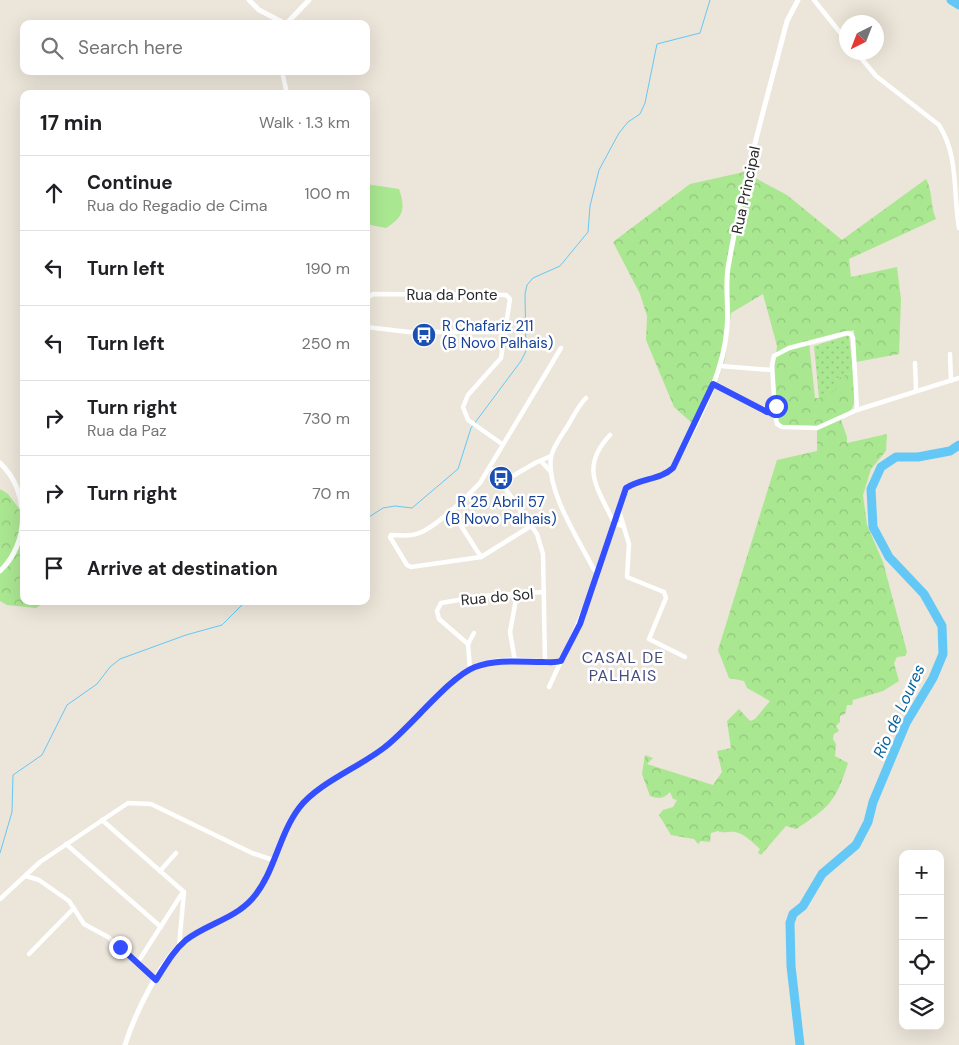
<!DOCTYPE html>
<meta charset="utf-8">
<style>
body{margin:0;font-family:"DM Sans",sans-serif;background:#f2f2f2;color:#202124}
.controls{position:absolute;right:15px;bottom:15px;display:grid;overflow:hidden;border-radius:10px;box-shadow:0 5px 20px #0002}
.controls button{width:45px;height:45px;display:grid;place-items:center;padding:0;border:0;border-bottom:1px solid #e0e0e0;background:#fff;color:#202124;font:25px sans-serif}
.compass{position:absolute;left:839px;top:15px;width:45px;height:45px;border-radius:50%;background:#fff;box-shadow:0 5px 20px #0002;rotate:222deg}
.stop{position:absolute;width:15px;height:15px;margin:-11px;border:4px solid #334fff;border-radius:50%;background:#fff}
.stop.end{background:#334fff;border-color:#fff;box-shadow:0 1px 5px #0008}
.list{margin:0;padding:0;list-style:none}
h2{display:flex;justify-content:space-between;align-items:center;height:65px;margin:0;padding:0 20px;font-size:21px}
h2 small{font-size:16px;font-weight:400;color:#757577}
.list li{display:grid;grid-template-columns:32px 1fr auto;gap:15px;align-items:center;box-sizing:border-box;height:75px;padding:0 20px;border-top:1px solid #e0e0e0}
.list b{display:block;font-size:19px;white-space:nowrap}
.list p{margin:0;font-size:16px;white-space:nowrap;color:#757577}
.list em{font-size:16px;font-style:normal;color:#757577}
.icon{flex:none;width:28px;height:28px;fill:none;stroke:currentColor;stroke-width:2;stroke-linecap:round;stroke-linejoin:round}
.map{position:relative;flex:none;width:959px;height:1045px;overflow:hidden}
.search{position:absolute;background:#fff;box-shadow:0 5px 20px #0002;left:20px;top:20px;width:350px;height:55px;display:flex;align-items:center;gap:12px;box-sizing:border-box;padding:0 18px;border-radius:10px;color:#757577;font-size:19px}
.panel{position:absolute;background:#fff;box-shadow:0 5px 20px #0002;left:20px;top:90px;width:350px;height:515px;border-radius:10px}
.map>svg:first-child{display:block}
</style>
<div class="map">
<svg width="959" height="1045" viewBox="0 0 959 1045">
<defs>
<pattern id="forest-crowns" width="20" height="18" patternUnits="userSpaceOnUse" patternTransform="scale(1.25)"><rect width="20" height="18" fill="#aae791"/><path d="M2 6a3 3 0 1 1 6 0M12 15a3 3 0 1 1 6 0" fill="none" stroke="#92c67d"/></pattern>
<pattern id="park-dots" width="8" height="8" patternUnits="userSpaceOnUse" patternTransform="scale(1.25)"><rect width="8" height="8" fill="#aae791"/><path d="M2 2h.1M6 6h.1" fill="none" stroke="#92c67d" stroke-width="1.8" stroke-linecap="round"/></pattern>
</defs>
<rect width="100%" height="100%" fill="#ece5d9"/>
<path fill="#aae791" d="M 366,184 L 399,189 C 406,210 403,217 386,228 L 366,224 Z"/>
<g fill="url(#forest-crowns)">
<path d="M 744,172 L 787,195 L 842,240 L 926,179 C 933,191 930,206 936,219 L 849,259 L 851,277 L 897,267 L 901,299 L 899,354 L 856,362 L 854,330 L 809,342 L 815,398 L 819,398 L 835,379 L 853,372 C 854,395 861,404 841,420 L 847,437 L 847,443 L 887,434 L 886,451 L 871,469 L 863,495 L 867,525 L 883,562 L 907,652 L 905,656 L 897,657 L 894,663 L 899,681 L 883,691 L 853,700 L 852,705 L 847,705 L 845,714 L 840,716 L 840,722 L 836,726 L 839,731 L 834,734 L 833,739 L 836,744 L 835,756 L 848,763 C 836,801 829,808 796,829 L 786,826 L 761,855 L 758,853 L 760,849 C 752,842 745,834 735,832 C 728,831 724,834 718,831 L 711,833 L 710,842 L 701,841 L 698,844 L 694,839 L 671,835 L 659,815 L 663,810 L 673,807 L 677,800 L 673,799 L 670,792 C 663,799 659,799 650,796 L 642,774 L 645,755 L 653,758 L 647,764 L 713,785 L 722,772 L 717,751 L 731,748 L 727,721 L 739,709 L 750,721 L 755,719 L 770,701 L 747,688 L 744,681 L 729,678 L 718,650 L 777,460 L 817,451 L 817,430 L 782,426 L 778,420 L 774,372 L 777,346 L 763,294 L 731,313 L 725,359 L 715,389 L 692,423 L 674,407 L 646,340 L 647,316 L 640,294 L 613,242 L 690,184 Z"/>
<polygon points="0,489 8,494 21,511 24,511 24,601 46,601 36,608 7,605 0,601"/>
</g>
<polygon fill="url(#park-dots)" points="849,335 853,372 835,379 835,391 819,398 814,346"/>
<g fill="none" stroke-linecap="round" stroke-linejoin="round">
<g stroke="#64c8f6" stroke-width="1">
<polyline points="366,519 383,508 395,506 412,508 458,469 471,428 521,361 526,351 525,294 527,285 533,278 560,266 588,232 590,206 599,170 619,133 628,122 640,114 645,103 657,44 700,33 710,0"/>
<polyline points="0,853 12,812 13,775 42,755 67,705 97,684 110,667 120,659 186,635 222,625 246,601"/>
</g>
<g stroke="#64c8f6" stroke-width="9">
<polyline points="951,0 959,5"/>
<polyline points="800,1045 791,966 790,923 793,914 803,906 822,874 856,845 868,822 873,802 906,723 933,678 943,654 942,626 924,594 889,557 873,527 871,489 881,467 896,457 918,457 950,451 959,445"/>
</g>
<g stroke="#fff" stroke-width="4.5">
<polyline points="814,0 846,40"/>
<path d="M 856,52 L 876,76 L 939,125 C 959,156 953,194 959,228"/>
<polyline points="282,71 287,94"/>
<polyline points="366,299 373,294 506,295 510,299 501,358 468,395 463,407 468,420 502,444"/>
<polyline points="366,327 409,332 505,332"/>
<polyline points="950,354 951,381"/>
<polyline points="915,363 916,391"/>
<polyline points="720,366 772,370"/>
<polyline points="713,384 767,412 775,413 777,424 782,427 817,428 857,410 959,378"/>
<path d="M 586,398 C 578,406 573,417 567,427 C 561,436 553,447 551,457 C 546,491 578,538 593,568 L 598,574"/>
<polyline points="775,413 772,365 774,356 789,348 847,333 851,334 853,338 857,410"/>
<path d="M 610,435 C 579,468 598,488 614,523 L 623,526"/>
<polyline points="541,461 551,472"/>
<polyline points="491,468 537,534 543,554 545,661"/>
<polyline points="501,483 535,463 551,456"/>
<polyline points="451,510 481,557"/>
<polyline points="619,511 629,544 627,577 664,592 666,598 649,639 685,657"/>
<path d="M 531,526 L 481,557 L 411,567 L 407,565 L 390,537 L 391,535 C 400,535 410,537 419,533 C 436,527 467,497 480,483 L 561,348"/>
<polyline points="468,644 474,633"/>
<polyline points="515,661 510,632 517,594"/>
<polyline points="470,669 468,644 439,619 437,611 441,603 482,596 544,592"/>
<polyline points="549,687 561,661"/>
<polyline points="102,820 184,892 179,946"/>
<polyline points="66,844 161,927"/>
<polyline points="160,871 176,853"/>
<polyline points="26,876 39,880 69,901 84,924 108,937 156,979"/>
<polyline points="0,899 40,862 128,803 151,804 252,853 273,860"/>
<polyline points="29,954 74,908"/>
<polyline points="138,962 183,892"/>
</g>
<g stroke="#fff" stroke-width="5">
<polyline points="249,0 259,10 286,24 309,0"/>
<path d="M 0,463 C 30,491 30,543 0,571"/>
<path d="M 125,1045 C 134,1016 162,956 187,939 C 209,924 233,918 251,900 C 276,874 277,833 300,807 C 324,781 360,768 387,746 C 414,723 440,686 470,669 C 493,656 531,660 556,663 L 561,661 L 564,657 L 592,591 L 626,488 C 641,478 660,480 673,469 C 695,424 723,379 727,328 C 729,308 725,288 728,268 C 742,185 766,102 787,21 L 798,0"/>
</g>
</g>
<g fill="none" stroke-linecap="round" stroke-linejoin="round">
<path stroke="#334fff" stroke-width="6" d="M 120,947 L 156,980 C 165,966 173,951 186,940 C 207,924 234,919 252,899 C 275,873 278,836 299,808 C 318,783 360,767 385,747 C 410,728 449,677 475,667 C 497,659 520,662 543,662 C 549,662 555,663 561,661 L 580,624 L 626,488 C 641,478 660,480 673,468 L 713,384 L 767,412 L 775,413 L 776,406"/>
</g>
<defs>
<g id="bus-disc" transform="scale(1.25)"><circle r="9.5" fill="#1a4fb4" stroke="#fff"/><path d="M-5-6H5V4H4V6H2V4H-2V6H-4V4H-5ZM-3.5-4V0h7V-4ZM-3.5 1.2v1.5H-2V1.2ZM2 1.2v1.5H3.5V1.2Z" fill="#fff"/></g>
</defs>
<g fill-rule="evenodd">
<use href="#bus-disc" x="424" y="335"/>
<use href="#bus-disc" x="501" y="478"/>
</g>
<g text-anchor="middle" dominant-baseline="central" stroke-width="5" stroke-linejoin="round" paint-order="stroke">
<g font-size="15" fill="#292929" stroke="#fff">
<text transform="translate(746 190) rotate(-78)">Rua Principal</text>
<text x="452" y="295">Rua da Ponte</text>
<text transform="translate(497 597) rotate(-5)">Rua do Sol</text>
</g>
<g font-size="15" fill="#164399" stroke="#fff" text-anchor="start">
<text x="442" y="326">R Chafariz 211<tspan x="442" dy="17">(B Novo Palhais)</tspan></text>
<text x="501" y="502" text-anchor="middle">R 25 Abril 57<tspan x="501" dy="17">(B Novo Palhais)</tspan></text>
</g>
<g font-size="16" letter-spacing="1" fill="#464d7c" stroke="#fff">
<text x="623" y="657">CASAL DE<tspan x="623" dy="18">PALHAIS</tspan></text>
</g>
<g font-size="16" font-style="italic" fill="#0563a1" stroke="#fff">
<text transform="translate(899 711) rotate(-65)">Rio de Loures</text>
</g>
</g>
</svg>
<div class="controls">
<button>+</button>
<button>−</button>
<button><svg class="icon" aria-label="locate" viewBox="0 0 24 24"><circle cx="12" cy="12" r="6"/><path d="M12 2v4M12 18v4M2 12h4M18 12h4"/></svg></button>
<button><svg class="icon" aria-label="layers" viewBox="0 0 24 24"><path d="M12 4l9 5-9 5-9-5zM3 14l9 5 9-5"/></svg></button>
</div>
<svg class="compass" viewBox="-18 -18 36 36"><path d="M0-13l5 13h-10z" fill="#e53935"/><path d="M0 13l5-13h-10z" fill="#757577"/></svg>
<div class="stop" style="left:776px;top:406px"></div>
<div class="stop end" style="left:120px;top:947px"></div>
<div class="search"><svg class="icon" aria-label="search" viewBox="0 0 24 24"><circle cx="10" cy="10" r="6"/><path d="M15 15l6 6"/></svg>Search here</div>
<section class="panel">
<h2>17 min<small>Walk · 1.3 km</small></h2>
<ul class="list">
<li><svg class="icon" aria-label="ahead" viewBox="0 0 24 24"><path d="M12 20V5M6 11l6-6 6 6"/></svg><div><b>Continue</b><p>Rua do Regadio de Cima</p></div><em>100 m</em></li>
<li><svg class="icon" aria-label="left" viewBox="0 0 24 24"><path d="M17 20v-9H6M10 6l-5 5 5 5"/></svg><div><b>Turn left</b></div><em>190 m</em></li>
<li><svg class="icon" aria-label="left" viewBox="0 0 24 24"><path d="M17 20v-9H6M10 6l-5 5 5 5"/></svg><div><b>Turn left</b></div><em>250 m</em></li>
<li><svg class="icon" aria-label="right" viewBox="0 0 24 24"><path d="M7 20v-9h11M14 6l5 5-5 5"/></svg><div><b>Turn right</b><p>Rua da Paz</p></div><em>730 m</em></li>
<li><svg class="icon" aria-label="right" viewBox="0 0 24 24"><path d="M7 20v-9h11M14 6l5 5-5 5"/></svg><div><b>Turn right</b></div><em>70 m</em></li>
<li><svg class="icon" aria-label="arrive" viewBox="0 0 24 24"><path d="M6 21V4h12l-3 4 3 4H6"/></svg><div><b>Arrive at destination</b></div></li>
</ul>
</section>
</div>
